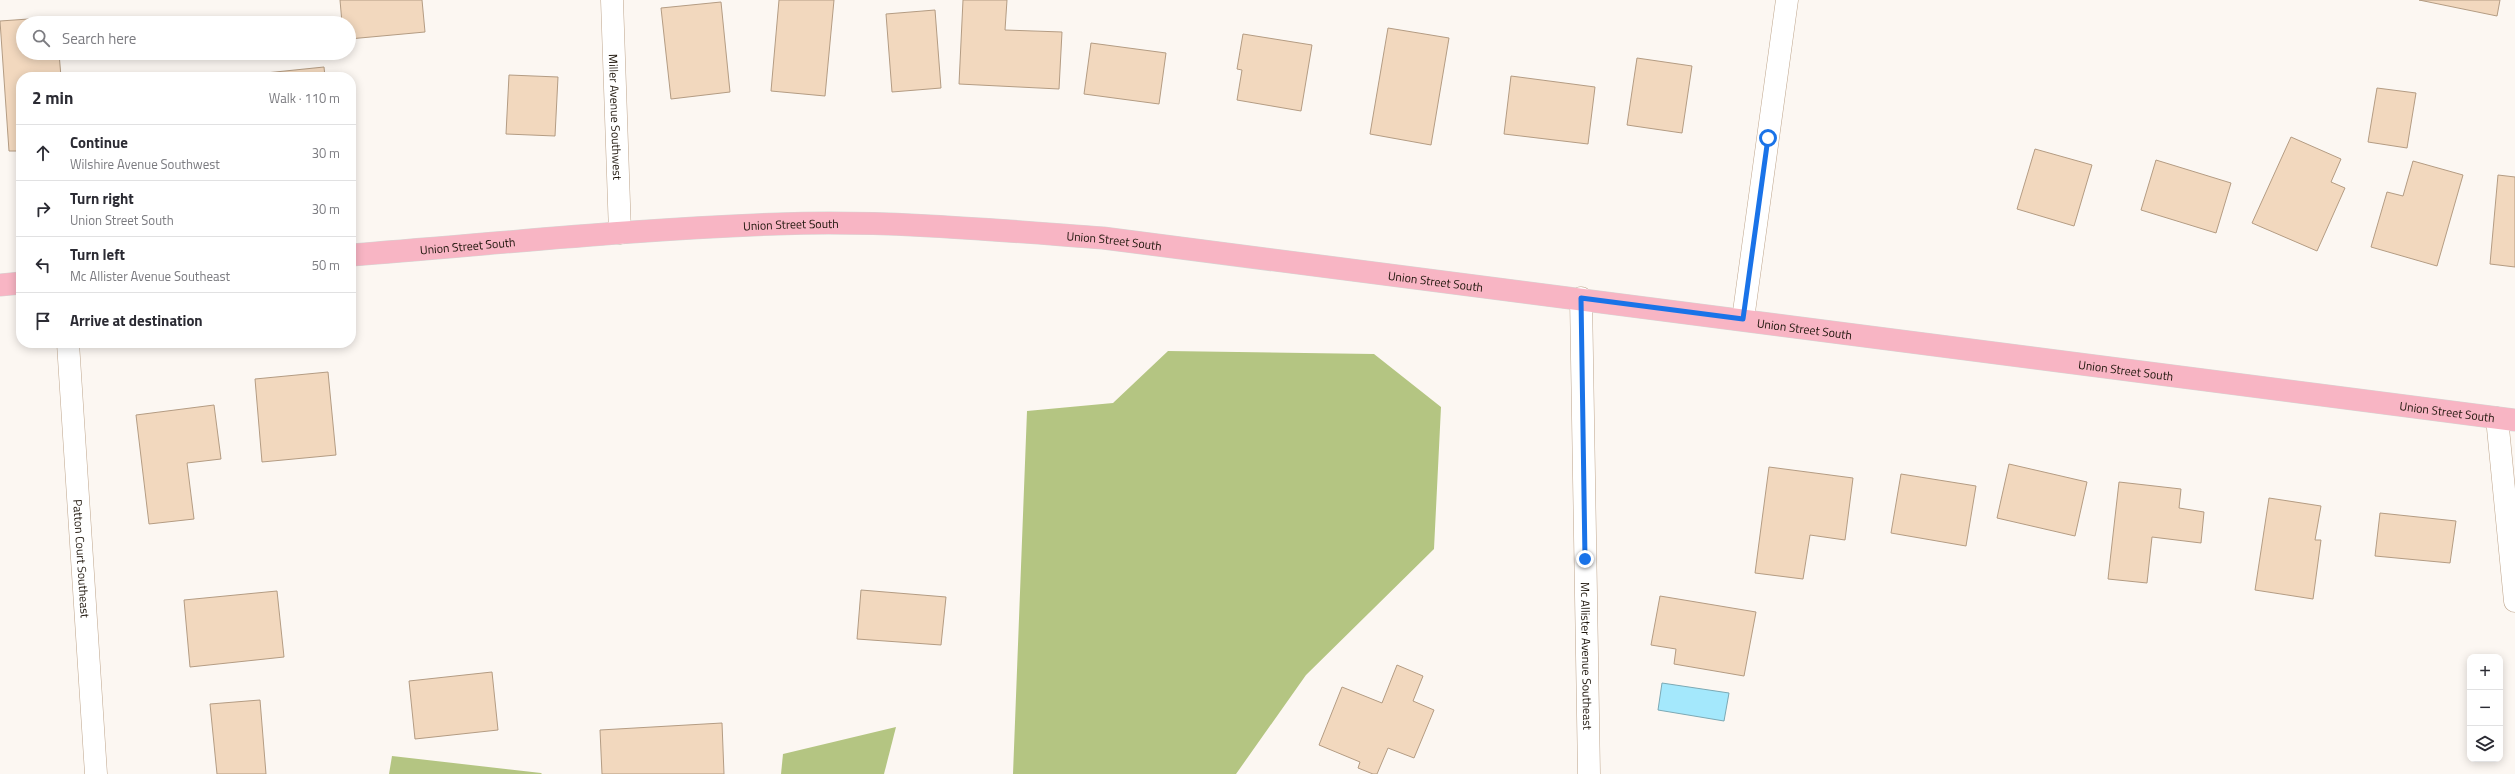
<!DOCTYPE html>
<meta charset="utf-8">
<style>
body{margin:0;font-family:"Titillium Web",sans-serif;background:#f7f7f7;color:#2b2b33}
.controls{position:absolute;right:12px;bottom:12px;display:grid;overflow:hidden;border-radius:8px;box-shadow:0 2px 10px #0003}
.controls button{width:36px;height:36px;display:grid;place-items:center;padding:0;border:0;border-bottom:1px solid #e1e1e2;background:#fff;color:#2b2b33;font:20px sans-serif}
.stop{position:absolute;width:12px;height:12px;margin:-9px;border:3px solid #1a73e8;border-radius:50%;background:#fff}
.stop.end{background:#1a73e8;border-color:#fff;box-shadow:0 1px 4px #0008}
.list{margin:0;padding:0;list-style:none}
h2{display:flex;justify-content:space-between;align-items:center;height:52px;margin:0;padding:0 16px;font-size:17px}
h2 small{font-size:13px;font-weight:400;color:#7c7c81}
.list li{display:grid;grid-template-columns:26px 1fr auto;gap:12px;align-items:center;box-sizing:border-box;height:56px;padding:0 16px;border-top:1px solid #e1e1e2}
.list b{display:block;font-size:15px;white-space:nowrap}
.list p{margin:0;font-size:13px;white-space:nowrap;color:#7c7c81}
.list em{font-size:13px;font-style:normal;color:#7c7c81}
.icon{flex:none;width:22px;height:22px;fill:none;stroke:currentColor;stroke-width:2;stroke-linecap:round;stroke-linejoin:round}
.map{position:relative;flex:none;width:2515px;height:774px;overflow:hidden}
.search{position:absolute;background:#fff;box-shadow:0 2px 10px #0003;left:16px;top:16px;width:340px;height:44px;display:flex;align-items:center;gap:10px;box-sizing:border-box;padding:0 14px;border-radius:22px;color:#7c7c81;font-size:15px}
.panel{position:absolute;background:#fff;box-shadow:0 2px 10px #0003;left:16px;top:72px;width:340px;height:276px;border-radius:16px}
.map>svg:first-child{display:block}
</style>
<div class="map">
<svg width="2515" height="774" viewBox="0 0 2515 774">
<rect width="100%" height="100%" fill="#fcf7f2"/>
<g fill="#b4c582">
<polygon points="1168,351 1374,354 1441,407 1434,549 1306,675 1236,774 1013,774 1027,411 1113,403"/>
<polygon points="896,727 884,774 781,774 783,754"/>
<polygon points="392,756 541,773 542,774 389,774"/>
</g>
<polygon fill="#a4e8fc" stroke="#7ca9b4" points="1662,683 1729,693 1724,721 1658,710"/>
<g fill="#f2d8be" stroke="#b49c83">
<polygon points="340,0 422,0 425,32 349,39 349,23 342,23"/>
<polygon points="779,0 834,0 825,96 771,91"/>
<polygon points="963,0 1007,0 1005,30 1062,32 1059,89 959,84"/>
<polygon points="2419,0 2500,0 2497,16"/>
<polygon points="721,2 730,92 671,99 661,8"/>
<polygon points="935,10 941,88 892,92 886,14"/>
<polygon points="57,17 57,23 23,23 23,53 59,53 61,77 21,77 21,151 9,151 0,21"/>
<polygon points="1388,28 1449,38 1431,145 1370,134"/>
<polygon points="1243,34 1312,45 1301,111 1237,100 1242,70 1237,69"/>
<polygon points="1091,43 1166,53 1159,104 1084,94"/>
<polygon points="1637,58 1692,66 1682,133 1627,125"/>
<polygon points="324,67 325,77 246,77 246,75"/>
<polygon points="509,75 558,77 555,136 506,134"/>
<polygon points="1511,76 1595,87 1588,144 1504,134"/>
<polygon points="2377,88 2416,93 2407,148 2368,142"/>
<polygon points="2291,137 2341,159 2331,182 2345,188 2317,251 2252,223"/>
<polygon points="2035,149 2092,165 2074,226 2017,209"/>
<polygon points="2156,160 2231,183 2216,233 2141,210"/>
<polygon points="2413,161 2463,175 2437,266 2371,247 2387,192 2403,196"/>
<polygon points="2498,175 2515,177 2515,267 2490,264"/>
<polygon points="328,372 336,455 262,462 255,379"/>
<polygon points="214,405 221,459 187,463 194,519 149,524 136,415"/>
<polygon points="2009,464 2087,482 2075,536 1997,518"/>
<polygon points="1769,467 1853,478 1845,540 1810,535 1803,579 1755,573"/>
<polygon points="1901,474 1976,486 1966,546 1891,533"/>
<polygon points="2119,482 2181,489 2179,508 2204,512 2201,543 2152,537 2147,583 2108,579"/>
<polygon points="2269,498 2321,506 2315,540 2321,540 2313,599 2255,590"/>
<polygon points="2380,513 2456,521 2450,563 2375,556"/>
<polygon points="861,590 946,597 941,645 857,639"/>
<polygon points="277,591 284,657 190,667 184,600"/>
<polygon points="1660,596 1756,612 1744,676 1674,664 1676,649 1651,645"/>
<polygon points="1397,665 1423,676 1413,701 1434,710 1414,758 1388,748 1377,774 1373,774 1358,768 1360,762 1319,745 1342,687 1382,703"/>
<polygon points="492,672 498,730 415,739 409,681"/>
<polygon points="260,700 266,774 217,774 210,704"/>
<polygon points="722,723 724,774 602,774 600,730"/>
</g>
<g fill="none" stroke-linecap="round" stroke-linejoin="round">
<g stroke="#bea58c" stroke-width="23">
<g id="minor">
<path id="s1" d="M 612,0 L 620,233"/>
<path id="s2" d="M 1581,298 L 1589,774"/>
<polyline points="1743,319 1787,0"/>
<path id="s3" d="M 68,343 L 96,774"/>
<polyline points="2497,418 2515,601"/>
</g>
</g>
<g stroke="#d6d5d3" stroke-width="23">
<g id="major">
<path id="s4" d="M 351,255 C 493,244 636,229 778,224 C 887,220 995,230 1103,238 L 2515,420"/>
<polyline points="0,285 21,283"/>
</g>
</g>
<use href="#minor" stroke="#fff" stroke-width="22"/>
<use href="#major" stroke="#f8b5c4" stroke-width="22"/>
</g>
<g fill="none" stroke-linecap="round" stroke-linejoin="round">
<polyline stroke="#1a73e8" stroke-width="5" points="1585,559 1581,298 1743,319 1768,138"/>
</g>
<g text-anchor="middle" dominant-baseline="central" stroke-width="3" stroke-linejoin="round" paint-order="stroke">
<g font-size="12" fill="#1e150b" stroke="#fff">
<text stroke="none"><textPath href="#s1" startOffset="117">Miller Avenue Southwest</textPath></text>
<text stroke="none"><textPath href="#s4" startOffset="441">Union Street South</textPath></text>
<text stroke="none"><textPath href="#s4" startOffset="765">Union Street South</textPath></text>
<text stroke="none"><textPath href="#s4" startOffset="117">Union Street South</textPath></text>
<text stroke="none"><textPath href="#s4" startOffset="1089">Union Street South</textPath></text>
<text stroke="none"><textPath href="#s4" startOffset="1461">Union Street South</textPath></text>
<text stroke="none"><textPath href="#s4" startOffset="1785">Union Street South</textPath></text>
<text stroke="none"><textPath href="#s4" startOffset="2109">Union Street South</textPath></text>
<text stroke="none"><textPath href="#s3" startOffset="216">Patton Court Southeast</textPath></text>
<text stroke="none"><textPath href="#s2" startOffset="358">Mc Allister Avenue Southeast</textPath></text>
</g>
</g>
</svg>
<div class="controls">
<button>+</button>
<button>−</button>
<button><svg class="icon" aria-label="layers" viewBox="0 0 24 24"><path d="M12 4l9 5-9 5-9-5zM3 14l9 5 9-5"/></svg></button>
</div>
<div class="stop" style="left:1768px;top:138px"></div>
<div class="stop end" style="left:1585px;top:559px"></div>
<div class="search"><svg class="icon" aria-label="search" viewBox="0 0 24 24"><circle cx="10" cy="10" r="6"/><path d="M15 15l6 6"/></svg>Search here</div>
<section class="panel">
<h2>2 min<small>Walk · 110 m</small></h2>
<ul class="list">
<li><svg class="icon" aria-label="ahead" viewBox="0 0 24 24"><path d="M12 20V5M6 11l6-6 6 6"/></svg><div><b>Continue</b><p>Wilshire Avenue Southwest</p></div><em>30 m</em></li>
<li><svg class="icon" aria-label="right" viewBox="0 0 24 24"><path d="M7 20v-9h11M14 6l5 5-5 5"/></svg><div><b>Turn right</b><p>Union Street South</p></div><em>30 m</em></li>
<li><svg class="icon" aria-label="left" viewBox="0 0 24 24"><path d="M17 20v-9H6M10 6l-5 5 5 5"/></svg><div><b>Turn left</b><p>Mc Allister Avenue Southeast</p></div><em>50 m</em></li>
<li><svg class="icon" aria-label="arrive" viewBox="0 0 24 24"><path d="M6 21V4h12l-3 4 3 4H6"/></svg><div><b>Arrive at destination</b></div></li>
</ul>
</section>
</div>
